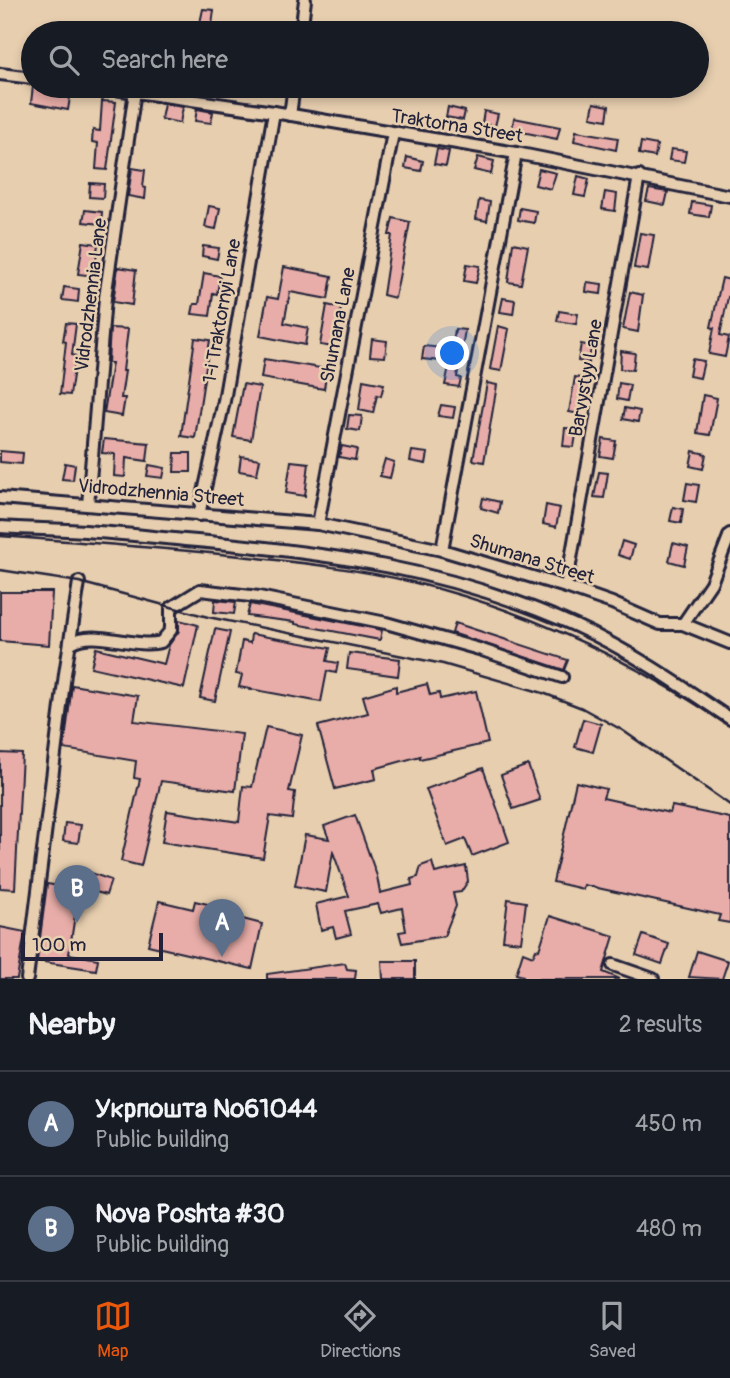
<!DOCTYPE html>
<meta charset="utf-8">
<style>
body{margin:0;font-family:Pangolin,sans-serif;background:#242831;color:#f1f3f6}
.scale{position:absolute;left:21px;bottom:18px;width:142px;box-sizing:border-box;padding-left:7px;border:4px solid #22223b;border-top:0;font-size:19px;line-height:24px;white-space:nowrap;color:#22223b;-webkit-text-stroke:5px #e7ceaf;paint-order:stroke}
.you{position:absolute;left:453px;top:354px;width:24px;height:24px;margin:-18px;border:5px solid #fff;border-radius:50%;background:#1a73e8;box-shadow:0 0 0 10px #1a73e833}
.badge{display:grid;place-items:center;width:46px;height:46px;border-radius:50%;background:#ea580c;color:#fff;font-size:23px;font-weight:700}
.pin{position:absolute;translate:-50% -58px;filter:drop-shadow(0 2px 4px #0008)}
.pin::after{content:'';position:absolute;top:37px;width:24px;height:21px;background:inherit;clip-path:polygon(0 0,100% 0,50% 100%)}
.list{margin:0;padding:0;list-style:none}
h2{display:flex;justify-content:space-between;align-items:center;height:91px;margin:0;padding:0 28px;font-size:30px}
h2 small{font-size:23px;font-weight:400;color:#9ea1a6}
.list li{display:grid;grid-template-columns:46px 1fr auto;gap:21px;align-items:center;box-sizing:border-box;height:105px;padding:0 28px;border-top:2px solid #363941}
.list b{display:block;font-size:26px;white-space:nowrap}
.list p{margin:0;font-size:23px;white-space:nowrap;color:#9ea1a6}
.list em{font-size:23px;font-style:normal;color:#9ea1a6}
.icon{flex:none;width:38px;height:38px;fill:none;stroke:currentColor;stroke-width:2;stroke-linecap:round;stroke-linejoin:round}
.map{position:relative;flex:none;width:730px;height:979px;overflow:hidden}
.search{position:absolute;background:#171b24;box-shadow:0 4px 10px #0003;left:21px;right:21px;top:21px;height:77px;display:flex;align-items:center;gap:18px;box-sizing:border-box;padding:0 24px;border-radius:38px;color:#9ea1a6;font-size:26px}
.sheet{height:301px;background:#171b24}
nav{display:flex;justify-content:space-around;align-items:center;box-sizing:border-box;height:98px;border-top:2px solid #363941;background:#171b24;font-size:19px;color:#9ea1a6}
nav a{display:grid;justify-items:center;gap:4px}
nav .on{color:#ea580c}
.map>svg:first-child{display:block}
</style>
<div class="map">
<svg width="730" height="979" viewBox="0 0 730 979">
<rect width="100%" height="100%" fill="#e7ceaf"/>
<filter id="ink" filterUnits="userSpaceOnUse"><feTurbulence type="fractalNoise" baseFrequency=".0143" numOctaves="2"/><feDisplacementMap in="SourceGraphic" scale="14" xChannelSelector="R" yChannelSelector="G"/><feConvolveMatrix kernelMatrix="1 2 1 2 8 2 1 2 1" color-interpolation-filters="sRGB"/></filter>
<g filter="url(#ink)">
<g fill="#e8ada8" stroke="#22223b" stroke-width="2">
<polygon points="203,9 214,10 212,25 200,23"/>
<polygon points="33,86 71,91 68,110 31,103"/>
<polygon points="432,86 451,86 449,96 431,93"/>
<polygon points="102,101 116,102 107,170 96,169 98,143 92,142 93,130 100,131"/>
<polygon points="594,103 609,106 607,120 591,117"/>
<polygon points="164,104 183,107 180,123 161,119"/>
<polygon points="448,107 465,111 463,120 446,117"/>
<polygon points="197,109 213,112 211,123 195,121"/>
<polygon points="484,111 498,114 495,126 482,124"/>
<polygon points="514,118 560,127 557,139 512,130"/>
<polygon points="576,131 618,138 616,150 574,141"/>
<polygon points="641,142 657,145 655,157 639,154"/>
<polygon points="437,149 449,151 446,166 434,164"/>
<polygon points="671,149 686,151 684,162 669,160"/>
<polygon points="407,157 423,161 421,171 405,168"/>
<polygon points="478,157 494,161 491,174 474,170"/>
<polygon points="132,168 145,170 143,187 146,188 145,199 128,196"/>
<polygon points="539,169 556,173 551,189 535,185"/>
<polygon points="578,176 589,179 585,197 574,195"/>
<polygon points="90,183 104,184 103,198 89,197"/>
<polygon points="649,189 668,192 665,205 646,201"/>
<polygon points="605,192 617,194 615,211 602,209"/>
<polygon points="479,200 490,202 487,221 476,219"/>
<polygon points="692,202 711,205 709,217 690,214"/>
<polygon points="209,206 220,208 216,229 205,227"/>
<polygon points="520,208 536,211 534,223 518,220"/>
<polygon points="85,210 102,212 101,224 83,222"/>
<polygon points="393,218 410,222 395,298 383,295 392,235 389,235"/>
<polygon points="640,233 654,235 648,270 634,268"/>
<polygon points="83,242 98,244 94,276 78,274"/>
<polygon points="513,243 528,246 521,284 508,282"/>
<polygon points="203,246 219,248 217,259 202,256"/>
<polygon points="467,264 480,266 476,283 464,281"/>
<polygon points="118,267 136,270 132,305 113,302"/>
<polygon points="284,267 332,276 328,299 290,292 284,323 308,328 305,345 260,336 267,297 278,299"/>
<polygon points="204,273 220,276 217,294 213,293 210,316 192,314 194,304 199,304"/>
<polygon points="722,278 730,280 730,298 728,297 720,335 729,337 725,357 709,354 714,328 711,327"/>
<polygon points="587,282 602,284 601,294 586,292"/>
<polygon points="64,287 79,289 78,302 62,300"/>
<polygon points="630,292 643,295 638,332 623,329"/>
<polygon points="503,298 515,300 513,314 500,312"/>
<polygon points="327,305 341,308 334,347 320,345"/>
<polygon points="559,311 578,314 576,324 557,321"/>
<polygon points="66,323 76,324 72,355 76,356 70,395 60,394 66,342 63,341"/>
<polygon points="498,326 509,329 501,371 490,369"/>
<polygon points="110,328 128,329 123,371 125,371 121,398 125,398 122,416 104,413 112,363 108,363"/>
<polygon points="455,329 465,330 457,377 461,378 459,387 445,385 450,362 422,359 424,346 452,349"/>
<polygon points="195,338 210,340 195,438 181,436"/>
<polygon points="372,339 387,341 385,357 370,356"/>
<polygon points="581,344 591,346 589,363 578,361"/>
<polygon points="621,351 635,353 633,370 620,369"/>
<polygon points="264,359 327,369 324,389 261,378"/>
<polygon points="692,359 704,361 700,378 689,376"/>
<polygon points="575,377 586,379 580,414 569,412"/>
<polygon points="363,380 384,384 381,396 377,395 373,413 359,410"/>
<polygon points="487,383 497,385 484,462 473,460"/>
<polygon points="619,383 630,385 627,401 617,399"/>
<polygon points="243,384 260,387 251,440 233,437"/>
<polygon points="703,395 717,398 710,435 697,433"/>
<polygon points="441,405 455,407 453,418 438,416"/>
<polygon points="625,408 640,411 638,422 623,419"/>
<polygon points="349,415 362,416 360,431 347,429"/>
<polygon points="565,428 577,429 574,447 563,446"/>
<polygon points="104,439 149,443 147,461 126,458 125,477 114,476 115,454 102,453"/>
<polygon points="603,439 616,441 613,458 600,456"/>
<polygon points="342,446 357,449 355,460 339,457"/>
<polygon points="0,451 23,453 22,464 0,462"/>
<polygon points="412,451 428,453 426,464 410,461"/>
<polygon points="693,451 706,454 703,469 690,466"/>
<polygon points="175,453 191,453 191,472 174,472"/>
<polygon points="241,456 260,459 257,474 239,471"/>
<polygon points="385,459 394,462 390,478 380,476"/>
<polygon points="291,461 309,463 305,496 286,493"/>
<polygon points="65,463 75,465 73,480 62,479"/>
<polygon points="149,465 165,468 163,478 147,476"/>
<polygon points="599,472 608,473 604,498 594,497"/>
<polygon points="687,483 699,485 696,502 684,500"/>
<polygon points="483,498 500,502 498,513 481,508"/>
<polygon points="546,505 560,508 556,527 543,524"/>
<polygon points="673,507 683,509 681,523 670,521"/>
<polygon points="622,541 634,545 630,559 618,555"/>
<polygon points="673,543 688,547 684,565 669,561"/>
<polygon points="0,592 52,592 49,645 0,641"/>
<polygon points="215,600 236,602 234,614 214,612"/>
<polygon points="250,604 382,630 380,640 295,624 295,622 247,616"/>
<polygon points="179,620 198,625 184,688 91,667 96,648 164,664 169,645 179,631"/>
<polygon points="455,623 568,660 564,670 452,633"/>
<polygon points="215,629 230,632 215,701 200,698"/>
<polygon points="251,634 330,648 327,661 338,663 336,673 327,671 321,702 239,687 242,675 236,674 242,641 250,643"/>
<polygon points="349,653 400,659 398,676 347,669"/>
<polygon points="427,684 430,695 439,693 440,699 476,691 488,743 420,759 420,756 374,769 376,779 335,789 318,726 368,713 363,696 396,686 396,692"/>
<polygon points="72,685 138,696 134,721 242,734 235,791 161,781 141,866 121,861 140,779 134,778 136,761 64,749"/>
<polygon points="583,719 601,724 593,752 575,747"/>
<polygon points="266,727 302,735 289,791 295,792 292,819 270,816 263,858 162,842 167,811 239,822 243,786 252,787"/>
<polygon points="0,753 22,754 15,889 0,888"/>
<polygon points="528,765 540,800 513,809 501,775"/>
<polygon points="483,768 509,842 472,856 465,839 447,846 426,789"/>
<polygon points="576,782 606,789 603,798 670,813 672,806 730,818 730,923 718,921 720,915 584,885 583,889 553,882"/>
<polygon points="355,815 377,876 380,893 412,885 411,879 418,877 421,866 432,862 435,873 466,866 468,881 461,892 453,893 456,906 444,936 402,943 399,932 406,931 402,908 381,913 378,904 345,911 351,934 336,938 333,927 321,930 316,904 349,896 333,852 326,892 295,886 305,835 329,839 324,826"/>
<polygon points="65,823 81,825 78,843 63,841"/>
<polygon points="91,873 111,880 106,895 86,889"/>
<polygon points="47,884 79,889 69,954 98,959 96,970 37,961"/>
<polygon points="508,899 526,902 521,942 503,940"/>
<polygon points="159,901 193,909 195,901 228,909 227,915 262,924 252,969 148,945"/>
<polygon points="550,916 614,936 603,972 620,979 522,979 523,976 516,974 523,952 533,956 536,949 539,950"/>
<polygon points="0,927 25,932 17,979 0,979"/>
<polygon points="643,935 669,944 662,964 636,955"/>
<polygon points="697,951 728,961 722,979 689,977"/>
<polygon points="382,961 415,961 415,979 383,979"/>
<polygon points="345,963 347,969 356,970 355,979 267,979 267,974"/>
</g>
<g fill="none" stroke-linecap="round" stroke-linejoin="round">
<g stroke="#22223b" stroke-width="16">
<g id="minor">
<polyline points="301,33 305,0"/>
<polyline points="0,74 33,78"/>
<polyline points="94,86 274,112 516,153 730,196"/>
<polyline points="290,115 294,86"/>
<polyline points="0,498 318,524 442,550 566,587 612,603 660,624 683,624 730,643"/>
<polyline points="88,505 105,298 135,91"/>
<polyline points="199,515 224,401 274,112"/>
<polyline points="318,524 393,133"/>
<path d="M 0,527 C 28,529 56,529 85,531 C 118,533 152,537 185,540 C 324,552 447,568 576,626 C 631,651 680,685 730,719"/>
<polyline points="442,550 516,153"/>
<polyline points="566,587 639,176"/>
<polyline points="683,624 711,583 730,534"/>
<path d="M 71,643 C 93,628 134,649 161,642 L 171,630 L 171,608 L 200,590 L 259,597 L 386,623 L 479,649 L 562,677"/>
<polyline points="613,965 653,979"/>
<polyline points="27,979 65,674 79,582"/>
</g>
</g>
<use href="#minor" stroke="#e7ceaf" stroke-width="10"/>
<g stroke="#22223b" stroke-width="2.5">
<path d="M 0,536 C 83,542 166,548 249,557 C 304,563 358,569 412,582 C 526,609 633,661 730,726"/>
<polyline points="0,570 79,582 208,617 443,664 543,693 582,708 622,730 730,805"/>
</g>
</g>
</g>
<g text-anchor="middle" dominant-baseline="central" stroke-width="5" stroke-linejoin="round" paint-order="stroke">
<g font-size="19" fill="#22223b" stroke="#e7ceaf">
<text transform="translate(457 126) rotate(9)">Traktorna Street</text>
<text transform="translate(91 295) rotate(-83)">Vidrodzhennia Lane</text>
<text transform="translate(222 311) rotate(-80)">1-i Traktornyi Lane</text>
<text transform="translate(338 325) rotate(-79)">Shumana Lane</text>
<text transform="translate(586 378) rotate(-80)">Barvystyy Lane</text>
<text transform="translate(161 493) rotate(5)">Vidrodzhennia Street</text>
<text transform="translate(532 559) rotate(17)">Shumana Street</text>
</g>
</g>
</svg>
<div class="scale">100 m</div>
<div class="you"></div>
<div class="pin badge" style="left:222px;top:957px;background:#5c6f8a">A</div>
<div class="pin badge" style="left:77px;top:923px;background:#5c6f8a">B</div>
<div class="search"><svg class="icon" aria-label="search" viewBox="0 0 24 24"><circle cx="10" cy="10" r="6"/><path d="M15 15l6 6"/></svg>Search here</div>
</div>
<section class="sheet">
<h2>Nearby<small>2 results</small></h2>
<ul class="list">
<li><span class="badge" style="background:#5c6f8a">A</span><div><b>Укрпошта №61044</b><p>Public building</p></div><em>450 m</em></li>
<li><span class="badge" style="background:#5c6f8a">B</span><div><b>Nova Poshta #30</b><p>Public building</p></div><em>480 m</em></li>
</ul>
</section>
<nav>
<a class="on"><svg class="icon" aria-label="map" viewBox="0 0 24 24"><path d="M3 6l6-2 6 2 6-2v14l-6 2-6-2-6 2zM9 4v14M15 6v14"/></svg>Map</a>
<a><svg class="icon" aria-label="directions" viewBox="0 0 24 24"><path d="M12 3l9 9-9 9-9-9zM9 14v-3h6M13 9l2 2-2 2"/></svg>Directions</a>
<a><svg class="icon" aria-label="saved" viewBox="0 0 24 24"><path d="M7 4h10v16l-5-4-5 4z"/></svg>Saved</a>
</nav>
